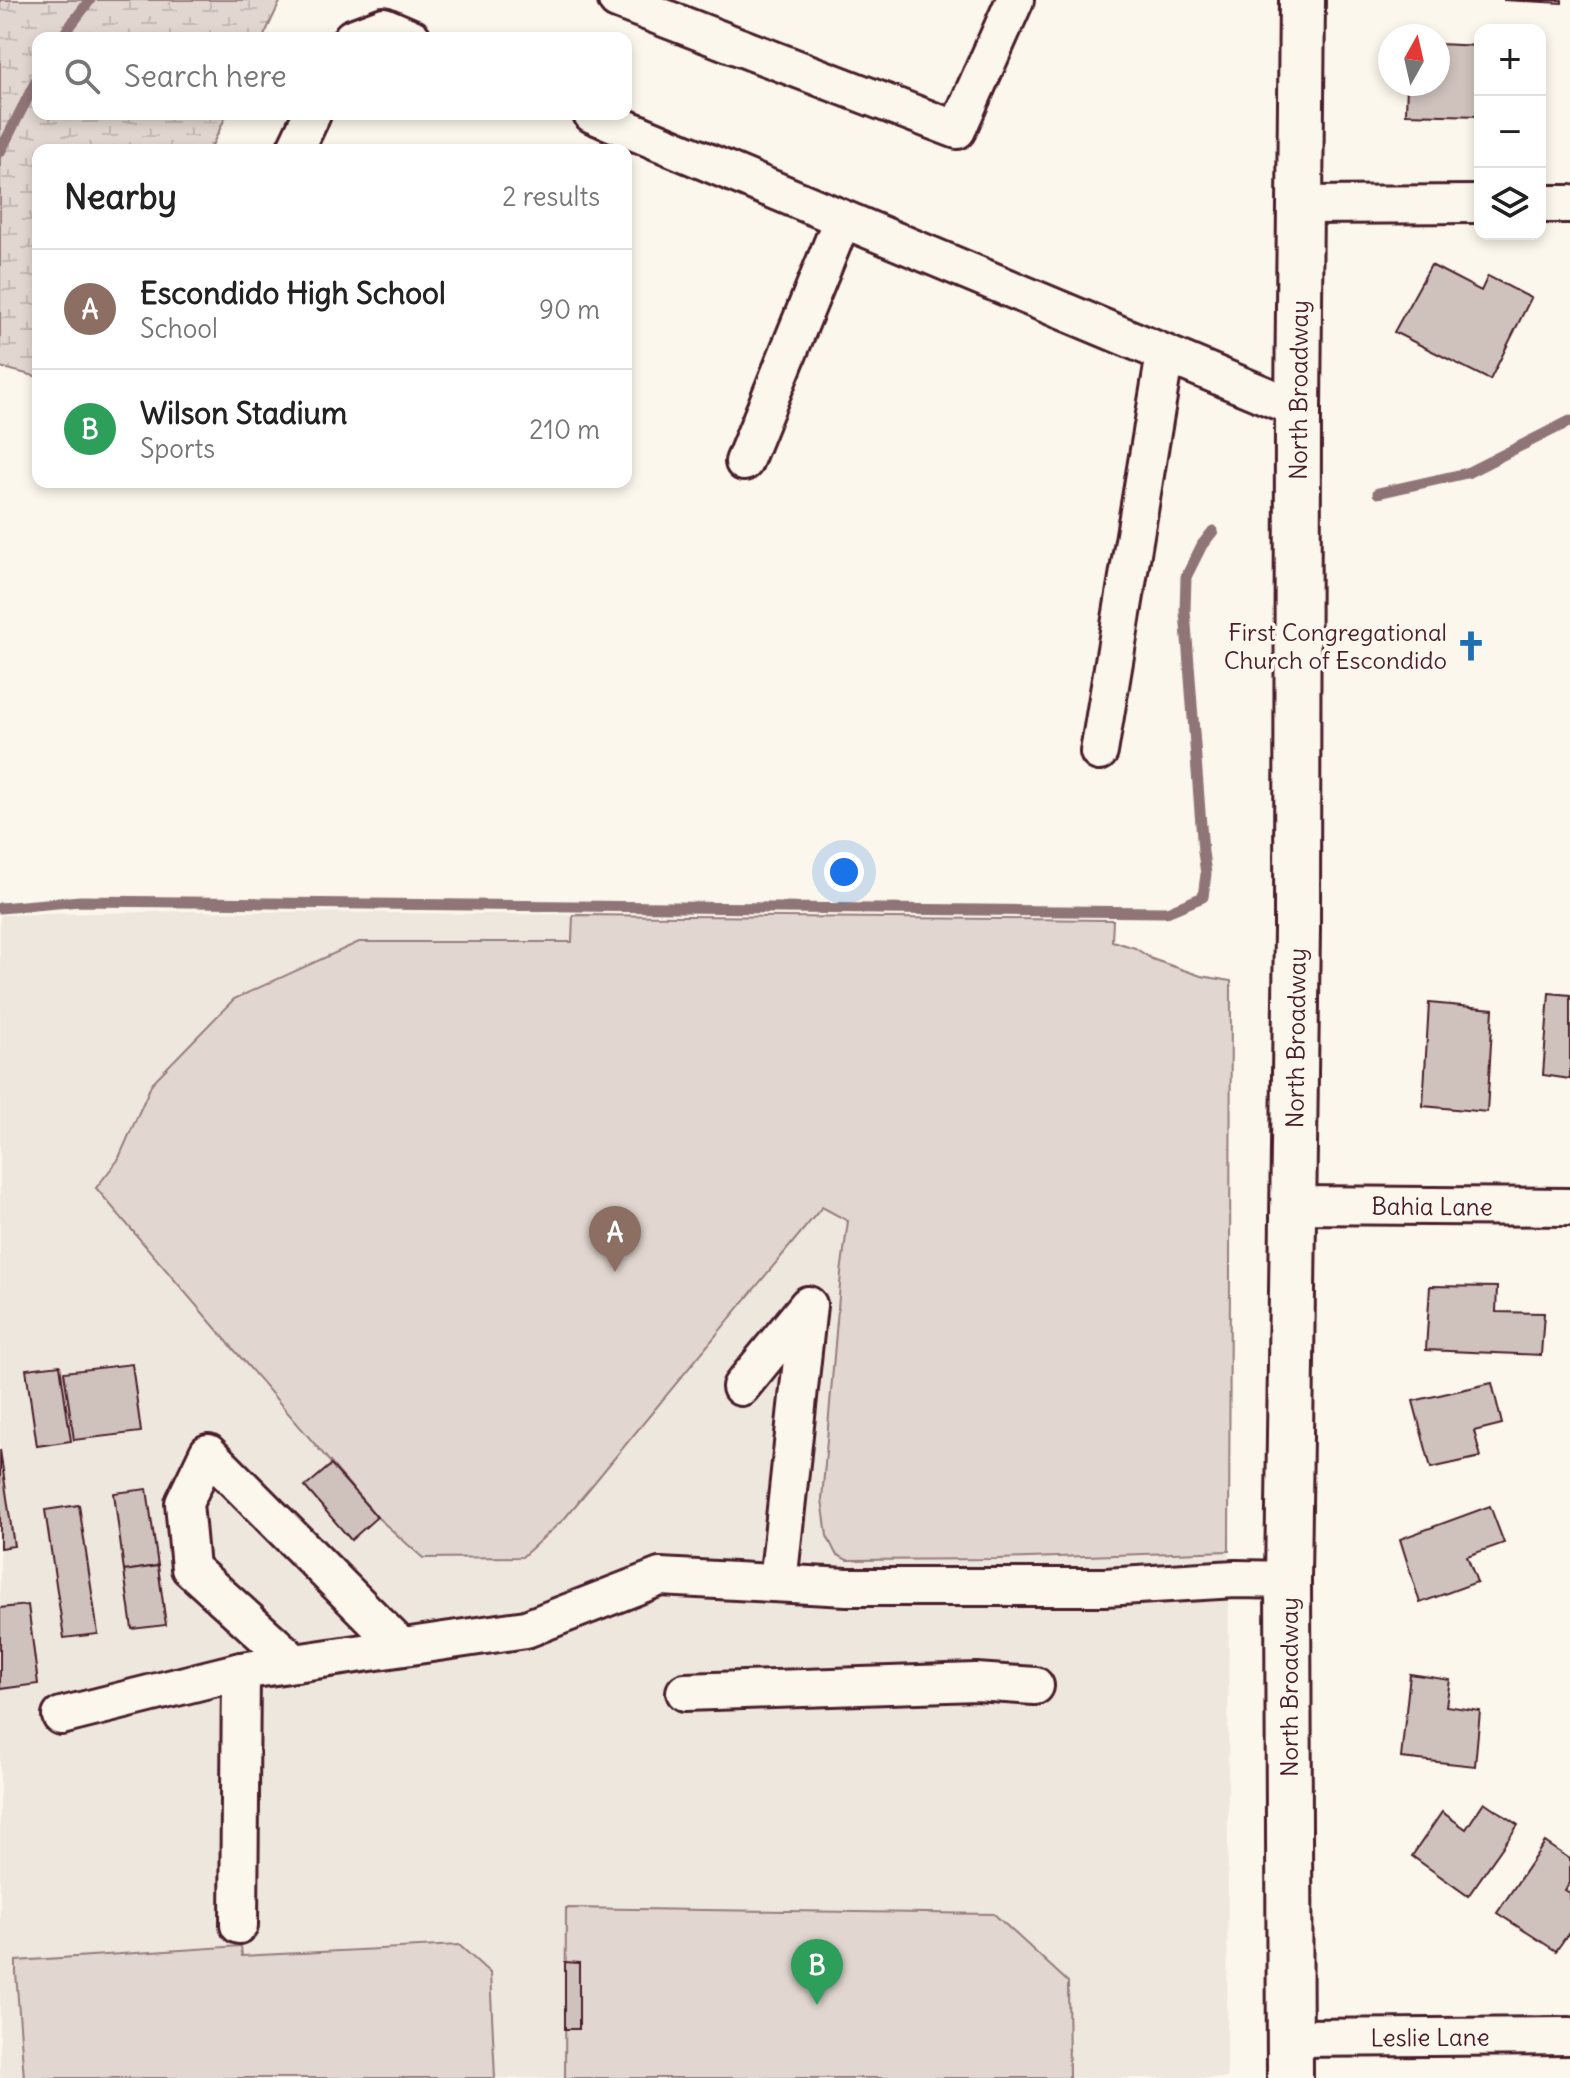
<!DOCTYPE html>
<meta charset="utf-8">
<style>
body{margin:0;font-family:Delius,sans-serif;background:#f6f6f6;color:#222}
.controls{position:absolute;right:24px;top:24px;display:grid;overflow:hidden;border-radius:16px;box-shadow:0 4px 12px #0003}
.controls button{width:72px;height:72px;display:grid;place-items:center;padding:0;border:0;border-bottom:2px solid #e0e0e0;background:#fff;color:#222;font:40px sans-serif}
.compass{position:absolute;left:1378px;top:24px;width:72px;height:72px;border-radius:50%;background:#fff;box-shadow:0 4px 12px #0003;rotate:8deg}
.you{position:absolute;left:844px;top:872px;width:28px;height:28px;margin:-20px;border:6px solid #fff;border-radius:50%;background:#1a73e8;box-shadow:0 0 0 12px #1a73e833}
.badge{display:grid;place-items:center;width:52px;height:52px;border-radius:50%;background:#1f6fb2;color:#fff;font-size:26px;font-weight:700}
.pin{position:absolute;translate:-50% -66px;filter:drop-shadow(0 2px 4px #0008)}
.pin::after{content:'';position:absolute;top:42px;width:28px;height:24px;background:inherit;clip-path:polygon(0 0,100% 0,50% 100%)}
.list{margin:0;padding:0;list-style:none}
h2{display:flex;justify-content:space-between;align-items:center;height:104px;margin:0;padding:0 32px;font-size:34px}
h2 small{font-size:26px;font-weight:400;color:#767676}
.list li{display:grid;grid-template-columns:52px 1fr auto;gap:24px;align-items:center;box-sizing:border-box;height:120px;padding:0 32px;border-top:2px solid #e0e0e0}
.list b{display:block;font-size:30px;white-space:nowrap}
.list p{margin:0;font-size:26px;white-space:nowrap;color:#767676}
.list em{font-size:26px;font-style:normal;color:#767676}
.icon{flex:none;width:44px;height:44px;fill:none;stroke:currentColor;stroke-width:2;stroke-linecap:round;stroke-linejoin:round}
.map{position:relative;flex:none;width:1570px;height:2078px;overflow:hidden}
.search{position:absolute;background:#fff;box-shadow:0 4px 12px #0003;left:32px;top:32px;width:600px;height:88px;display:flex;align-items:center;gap:20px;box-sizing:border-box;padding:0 28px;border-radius:16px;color:#767676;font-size:30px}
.panel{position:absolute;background:#fff;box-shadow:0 4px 12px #0003;left:32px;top:144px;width:600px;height:344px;border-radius:16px}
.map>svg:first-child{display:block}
</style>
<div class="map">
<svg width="1570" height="2078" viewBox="0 0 1570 2078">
<defs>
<pattern id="wetland-marsh" width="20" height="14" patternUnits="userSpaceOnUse" patternTransform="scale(2)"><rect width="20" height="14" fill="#e2d7d0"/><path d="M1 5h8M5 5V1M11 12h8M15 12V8" fill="none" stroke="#c3b8b3"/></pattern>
</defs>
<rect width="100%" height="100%" fill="#fbf7ec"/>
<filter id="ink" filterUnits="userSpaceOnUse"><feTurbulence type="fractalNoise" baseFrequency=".0125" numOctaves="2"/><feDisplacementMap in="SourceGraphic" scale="16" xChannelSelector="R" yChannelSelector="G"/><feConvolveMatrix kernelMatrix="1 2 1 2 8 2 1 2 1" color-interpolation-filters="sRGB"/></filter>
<g filter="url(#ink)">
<polygon fill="#eee7de" points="191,911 1113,920 1112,941 1135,948 1152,959 1201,976 1231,981 1227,2078 0,2078 0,915"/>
<polygon fill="url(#wetland-marsh)" stroke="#967b7e" stroke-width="2" points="0,0 281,0 263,38 38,38 38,114 227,114 210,150 38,150 38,377 0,367"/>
<g fill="#e2d7d0" stroke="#967b7e" stroke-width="2">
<polygon points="573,915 1113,920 1112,941 1135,948 1152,959 1201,976 1231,981 1229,1551 997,1559 847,1560 836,1554 827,1536 822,1499 841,1273 848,1221 822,1207 565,1518 522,1557 423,1558 377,1517 96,1188 118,1160 152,1083 234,999 359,942 572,942"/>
<polygon points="566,1908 994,1914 1068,1982 1069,2078 565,2078"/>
<polygon points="459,1945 490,1973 495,2078 24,2078 16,1973 16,1961 241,1946 242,1956"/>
</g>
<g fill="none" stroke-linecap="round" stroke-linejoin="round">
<g stroke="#907477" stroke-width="11">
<polyline points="61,38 90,0"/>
<polyline points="0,152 38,77"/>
<polyline points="1378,493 1467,473 1570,421"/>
<polyline points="0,908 80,901 1167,912 1203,897 1206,874 1203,852 1185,611 1186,577 1202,545 1213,531"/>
</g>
</g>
<g fill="#cfc2bc" stroke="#4a1f2b" stroke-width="2">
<polygon points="1503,0 1562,0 1562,3"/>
<polygon points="1438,44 1480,46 1480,116 1406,114 1407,84 1438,84"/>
<polygon points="1431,265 1481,291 1488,276 1531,298 1490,380 1394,332"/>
<polygon points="1549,993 1570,995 1570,1079 1543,1075"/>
<polygon points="1429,1003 1493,1009 1487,1112 1423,1106"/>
<polygon points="1430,1286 1497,1287 1496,1312 1544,1313 1541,1355 1426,1350"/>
<polygon points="132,1364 141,1432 74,1440 64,1372"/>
<polygon points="60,1365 71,1441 37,1446 26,1369"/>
<polygon points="1492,1383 1502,1424 1474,1431 1481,1457 1431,1468 1413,1401"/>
<polygon points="0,1450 14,1546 0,1548"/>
<polygon points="331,1465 377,1517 351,1540 305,1487"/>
<polygon points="147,1489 158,1566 124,1571 114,1493"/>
<polygon points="79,1505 98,1634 64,1638 45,1510"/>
<polygon points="1490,1506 1504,1543 1467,1556 1477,1582 1420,1603 1400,1539"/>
<polygon points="158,1566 166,1625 132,1629 124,1571"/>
<polygon points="28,1605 38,1684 0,1689 0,1608"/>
<polygon points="1410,1674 1450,1680 1446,1706 1480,1711 1475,1766 1401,1758"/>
<polygon points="1484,1802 1518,1825 1468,1896 1412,1856 1442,1812 1466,1829"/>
<polygon points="1545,1842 1570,1859 1570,1883 1565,1890 1570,1893 1570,1931 1556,1951 1497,1913"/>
<polygon points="565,1962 579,1963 579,2029 565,2029"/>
</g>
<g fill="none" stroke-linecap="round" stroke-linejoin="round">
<g stroke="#4a1f2b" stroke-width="42">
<g id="minor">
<polyline points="617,0 957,130 1015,0"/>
<polyline points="352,38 384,26 412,38"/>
<polyline points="592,114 1298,409"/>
<polyline points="295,150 312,114"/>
<polyline points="1540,204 1570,204"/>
<polyline points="1299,205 1480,204"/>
<polyline points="744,462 842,220"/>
<polyline points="1099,752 1165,354"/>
<path id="s1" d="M 1292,1205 L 1570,1207"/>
<polyline points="741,1387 808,1305 778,1583"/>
<polyline points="295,1663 190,1568 184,1503 208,1453 401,1647"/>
<polyline points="685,1692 976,1682 1035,1686"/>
<polyline points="61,1716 241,1671 526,1629 660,1577 847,1587 1105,1587 1235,1579 1288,1580"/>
<polyline points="239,1925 241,1671"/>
<path id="s2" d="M 1290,2038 L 1570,2036"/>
</g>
</g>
<g stroke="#4a1f2b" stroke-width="50">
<g id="major">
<path id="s3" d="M 1290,2078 L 1288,1580 L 1297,929 L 1298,409 L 1302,0"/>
</g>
</g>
<use href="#minor" stroke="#fbf7ec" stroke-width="36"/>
<use href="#major" stroke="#fbf7ec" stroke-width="44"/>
</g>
</g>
<defs>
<g id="church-bare" transform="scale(2.4)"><path d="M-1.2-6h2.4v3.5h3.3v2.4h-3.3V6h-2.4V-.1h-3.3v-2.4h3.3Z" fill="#1f6fb2" stroke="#fbf7ec" stroke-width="2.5" paint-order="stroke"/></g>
</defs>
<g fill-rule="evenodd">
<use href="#church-bare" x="1471" y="646"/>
</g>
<g text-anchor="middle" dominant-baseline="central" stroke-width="7" stroke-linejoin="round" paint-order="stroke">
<g font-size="24" fill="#4a1f2b" stroke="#fbf7ec">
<text stroke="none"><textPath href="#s3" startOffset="1688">North Broadway</textPath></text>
<text stroke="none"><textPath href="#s3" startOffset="1040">North Broadway</textPath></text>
<text stroke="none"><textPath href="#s1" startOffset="140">Bahia Lane</textPath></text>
<text transform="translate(1289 1687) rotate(-90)">North Broadway</text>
<text stroke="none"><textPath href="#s2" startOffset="140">Leslie Lane</textPath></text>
</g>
<g font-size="24" fill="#4a1f2b" stroke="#fbf7ec" text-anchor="end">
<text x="1447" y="632">First Congregational<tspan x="1447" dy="28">Church of Escondido</tspan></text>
</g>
</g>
</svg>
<div class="controls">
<button>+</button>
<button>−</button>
<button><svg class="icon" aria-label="layers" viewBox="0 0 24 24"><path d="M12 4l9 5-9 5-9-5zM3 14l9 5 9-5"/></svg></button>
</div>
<svg class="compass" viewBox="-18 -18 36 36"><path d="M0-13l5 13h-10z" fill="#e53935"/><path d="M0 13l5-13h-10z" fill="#767676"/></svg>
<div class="you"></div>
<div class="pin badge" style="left:615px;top:1272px;background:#8d6e63">A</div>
<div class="pin badge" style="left:817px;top:2005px;background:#2e9e5b">B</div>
<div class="search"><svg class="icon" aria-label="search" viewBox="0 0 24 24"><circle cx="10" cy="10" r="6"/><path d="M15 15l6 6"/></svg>Search here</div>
<section class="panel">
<h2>Nearby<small>2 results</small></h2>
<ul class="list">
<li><span class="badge" style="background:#8d6e63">A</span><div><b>Escondido High School</b><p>School</p></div><em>90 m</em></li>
<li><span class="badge" style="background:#2e9e5b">B</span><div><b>Wilson Stadium</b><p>Sports</p></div><em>210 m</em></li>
</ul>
</section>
</div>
